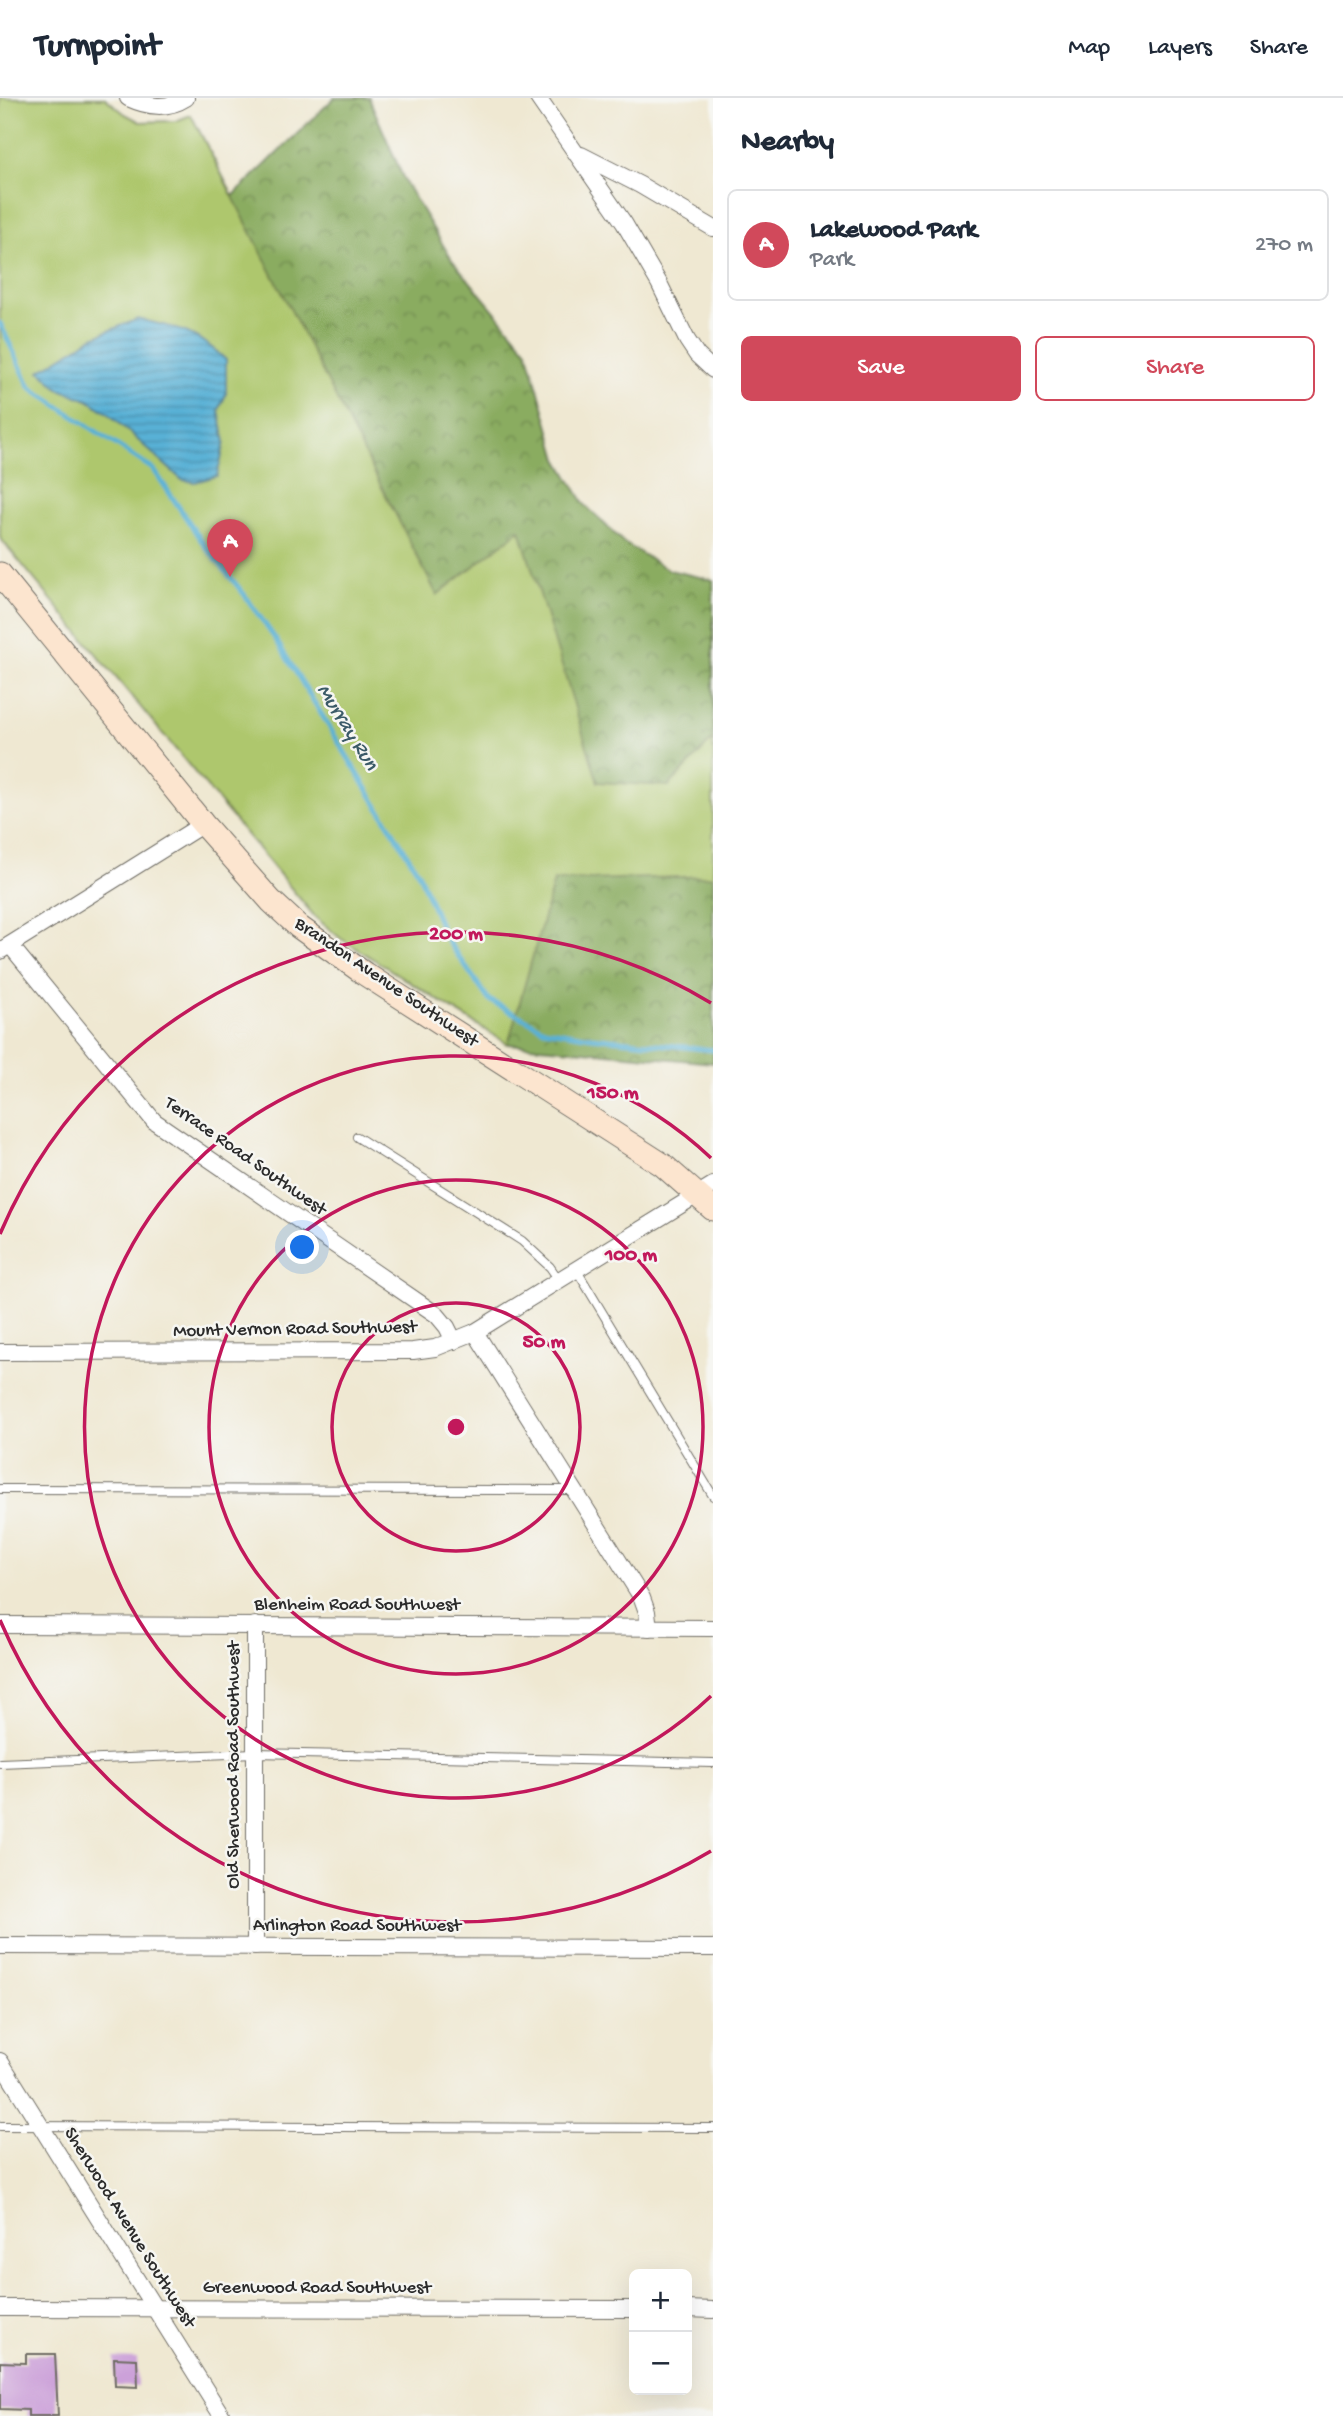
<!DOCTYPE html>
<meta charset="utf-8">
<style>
body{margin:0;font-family:"Gochi Hand",sans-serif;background:#f2f2f3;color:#1f2937}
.controls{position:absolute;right:21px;bottom:21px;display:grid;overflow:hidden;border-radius:10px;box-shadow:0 7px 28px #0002}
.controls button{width:63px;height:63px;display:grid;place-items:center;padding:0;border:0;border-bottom:2px solid #e0e1e3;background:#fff;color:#1f2937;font:35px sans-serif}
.you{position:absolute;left:303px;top:1150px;width:24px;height:24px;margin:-18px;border:5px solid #fff;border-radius:50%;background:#1a73e8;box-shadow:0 0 0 10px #1a73e833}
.badge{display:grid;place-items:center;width:46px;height:46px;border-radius:50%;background:#d1495b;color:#fff;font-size:23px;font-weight:700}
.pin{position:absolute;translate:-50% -58px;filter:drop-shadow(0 2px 4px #0008)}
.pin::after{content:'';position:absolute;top:37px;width:24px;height:21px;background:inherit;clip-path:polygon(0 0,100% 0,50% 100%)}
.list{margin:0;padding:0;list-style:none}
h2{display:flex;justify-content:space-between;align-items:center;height:91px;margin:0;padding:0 28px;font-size:30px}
h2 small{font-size:23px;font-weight:400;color:#747a83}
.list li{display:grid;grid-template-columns:46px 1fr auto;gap:21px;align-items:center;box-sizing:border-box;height:112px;margin:0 14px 14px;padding:0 14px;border:2px solid #e0e1e3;border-radius:10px}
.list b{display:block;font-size:26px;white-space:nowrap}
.list p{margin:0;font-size:23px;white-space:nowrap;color:#747a83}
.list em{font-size:23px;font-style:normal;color:#747a83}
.actions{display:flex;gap:14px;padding:21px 28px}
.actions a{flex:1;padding:16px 0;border:2px solid #d1495b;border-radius:10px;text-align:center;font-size:24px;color:#d1495b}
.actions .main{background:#d1495b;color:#fff}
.map{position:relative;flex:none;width:713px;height:2318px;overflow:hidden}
header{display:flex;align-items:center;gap:42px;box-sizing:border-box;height:98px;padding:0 35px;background:#fff;border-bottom:2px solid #e0e1e3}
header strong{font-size:33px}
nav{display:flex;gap:38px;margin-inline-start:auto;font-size:24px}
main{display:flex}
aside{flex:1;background:#fff}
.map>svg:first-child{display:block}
</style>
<header>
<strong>Turnpoint</strong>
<nav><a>Map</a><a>Layers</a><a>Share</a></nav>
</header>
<main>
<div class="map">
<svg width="713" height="2318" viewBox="0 0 713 2318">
<defs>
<pattern id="forest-crowns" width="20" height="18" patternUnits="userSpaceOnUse" patternTransform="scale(1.75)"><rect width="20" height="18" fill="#8aac60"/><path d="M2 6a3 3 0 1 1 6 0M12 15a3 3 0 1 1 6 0" fill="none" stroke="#718c4f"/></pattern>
<pattern id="water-rules" width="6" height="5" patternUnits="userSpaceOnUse" patternTransform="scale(1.75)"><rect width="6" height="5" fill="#59b1d6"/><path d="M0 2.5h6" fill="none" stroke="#4a90ae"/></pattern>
</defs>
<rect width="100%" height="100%" fill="#f6f6f2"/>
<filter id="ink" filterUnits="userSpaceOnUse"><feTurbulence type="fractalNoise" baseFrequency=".0143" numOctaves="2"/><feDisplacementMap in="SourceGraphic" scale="14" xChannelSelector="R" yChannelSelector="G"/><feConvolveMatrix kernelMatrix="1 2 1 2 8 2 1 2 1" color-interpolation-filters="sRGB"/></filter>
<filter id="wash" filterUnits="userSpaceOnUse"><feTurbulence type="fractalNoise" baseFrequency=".00686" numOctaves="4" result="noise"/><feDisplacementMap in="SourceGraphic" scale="28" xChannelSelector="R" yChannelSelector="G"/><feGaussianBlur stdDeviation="1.57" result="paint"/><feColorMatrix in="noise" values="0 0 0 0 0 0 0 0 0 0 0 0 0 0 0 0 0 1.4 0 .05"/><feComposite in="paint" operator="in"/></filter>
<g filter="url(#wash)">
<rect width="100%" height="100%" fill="#efe8d2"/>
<polygon fill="url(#forest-crowns)" stroke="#5a6c46" stroke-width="2" points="0,0 105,0 125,16 140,24 176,23 191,17 233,98 334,0 369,0 405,84 452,162 527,252 558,361 585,407 624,445 669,472 713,482 713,965 508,946 403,880"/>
<polygon fill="#aec76d" stroke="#6c794c" stroke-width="2" points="0,0 105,0 125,16 140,24 176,23 191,17 437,497 520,432 598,684 669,688 713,641 713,778 554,783 508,946 340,840 315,819 0,440"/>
<path fill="url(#water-rules)" stroke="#426e80" stroke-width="2" d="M 138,221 C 177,230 196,233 226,262 L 226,296 L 219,312 L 225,344 L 217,378 L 195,384 L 182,382 L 108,315 L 88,302 L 59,291 L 40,273 L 93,239 Z"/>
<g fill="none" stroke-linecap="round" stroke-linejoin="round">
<polyline stroke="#59b1d6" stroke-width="5" points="0,225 30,289 154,372 205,448 244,496 276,542 418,774 445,839 489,902 544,931 591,939 713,952"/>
</g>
<g id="blocks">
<g fill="#cca1d9">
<polygon points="26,2256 55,2256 58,2318 28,2318 28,2312 0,2311 0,2264 26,2265"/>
<polygon points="114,2260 137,2261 138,2289 115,2288"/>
</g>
</g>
</g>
<g filter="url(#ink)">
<use href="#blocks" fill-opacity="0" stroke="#706d65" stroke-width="2"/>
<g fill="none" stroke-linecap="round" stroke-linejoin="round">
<g stroke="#706d65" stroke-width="10">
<g id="lane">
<polyline points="357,1039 522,1143 550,1169 559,1182"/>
<polyline points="576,1171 713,1398"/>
<polyline points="0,1391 574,1392"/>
<polyline points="0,1665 255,1655 713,1665"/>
<polyline points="0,2028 713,2030"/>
</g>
</g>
<g stroke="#706d65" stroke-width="18">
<g id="street">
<path d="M 128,0 C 148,9 167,12 186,0"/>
<polyline points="538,0 624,125 659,185 687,242 697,257 713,272"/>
<polyline points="581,57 640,87 713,130"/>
<polyline points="10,847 154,1023 437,1217 447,1229 454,1243"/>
<polyline points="0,853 203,726"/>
<polyline points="475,1234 642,1500 647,1514 649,1530"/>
<polyline points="0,1254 413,1253 435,1250 475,1234 713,1087"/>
<polyline points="0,1527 713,1530"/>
<polyline points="0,1848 713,1850"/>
<polyline points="255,1849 255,1527"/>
<polyline points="0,1963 222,2318"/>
<polyline points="0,2210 634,2211"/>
<polyline points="687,2211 713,2212"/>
</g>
</g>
<g stroke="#706d65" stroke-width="25">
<polyline id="secondary" points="0,476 203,726 271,803 299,829 365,876 663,1067 713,1111"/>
</g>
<use href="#lane" stroke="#fff" stroke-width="8"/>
<use href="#street" stroke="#fff" stroke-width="16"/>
<use href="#secondary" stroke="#fce5cf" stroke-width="23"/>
</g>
</g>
<g fill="none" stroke="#c2185b" stroke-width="3.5">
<circle cx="456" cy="1329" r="124"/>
<circle cx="456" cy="1329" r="247"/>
<path d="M711 1598A371 371 0 1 1 711 1060"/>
<path d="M711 1753A495 495 0 0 1 0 1522M0 1136A495 495 0 0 1 711 905"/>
</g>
<g text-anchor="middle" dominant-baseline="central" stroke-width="5" stroke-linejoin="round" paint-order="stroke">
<g font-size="19" fill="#2b2b2b" stroke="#f6f6f2">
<text transform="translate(386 885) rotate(34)">Brandon Avenue Southwest</text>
<text transform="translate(245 1059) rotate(35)">Terrace Road Southwest</text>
<text transform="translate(295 1232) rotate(-1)">Mount Vernon Road Southwest</text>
<text x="357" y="1507">Blenheim Road Southwest</text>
<text transform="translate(234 1667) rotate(-90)">Old Sherwood Road Southwest</text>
<text x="357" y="1828">Arlington Road Southwest</text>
<text transform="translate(129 2130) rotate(58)">Sherwood Avenue Southwest</text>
<text x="317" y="2190">Greenwood Road Southwest</text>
</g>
<g font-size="21" font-style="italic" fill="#3b5a67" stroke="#f6f6f2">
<text transform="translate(346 630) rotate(58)">Murray Run</text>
</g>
</g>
<circle cx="456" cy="1329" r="10" fill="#c2185b" stroke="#f6f6f2" stroke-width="3.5"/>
<g font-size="21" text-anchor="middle" font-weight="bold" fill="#c2185b" stroke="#f6f6f2" stroke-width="5" stroke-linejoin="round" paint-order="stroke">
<text x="456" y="841">200 m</text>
<text x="613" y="1000">150 m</text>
<text x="631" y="1162">100 m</text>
<text x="544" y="1249">50 m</text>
</g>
</svg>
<div class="controls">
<button>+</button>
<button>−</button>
</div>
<div class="you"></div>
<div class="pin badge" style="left:230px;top:479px">A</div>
</div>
<aside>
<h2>Nearby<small></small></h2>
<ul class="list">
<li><span class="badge">A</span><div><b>Lakewood Park</b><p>Park</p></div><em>270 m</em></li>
</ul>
<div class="actions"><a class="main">Save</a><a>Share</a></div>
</aside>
</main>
